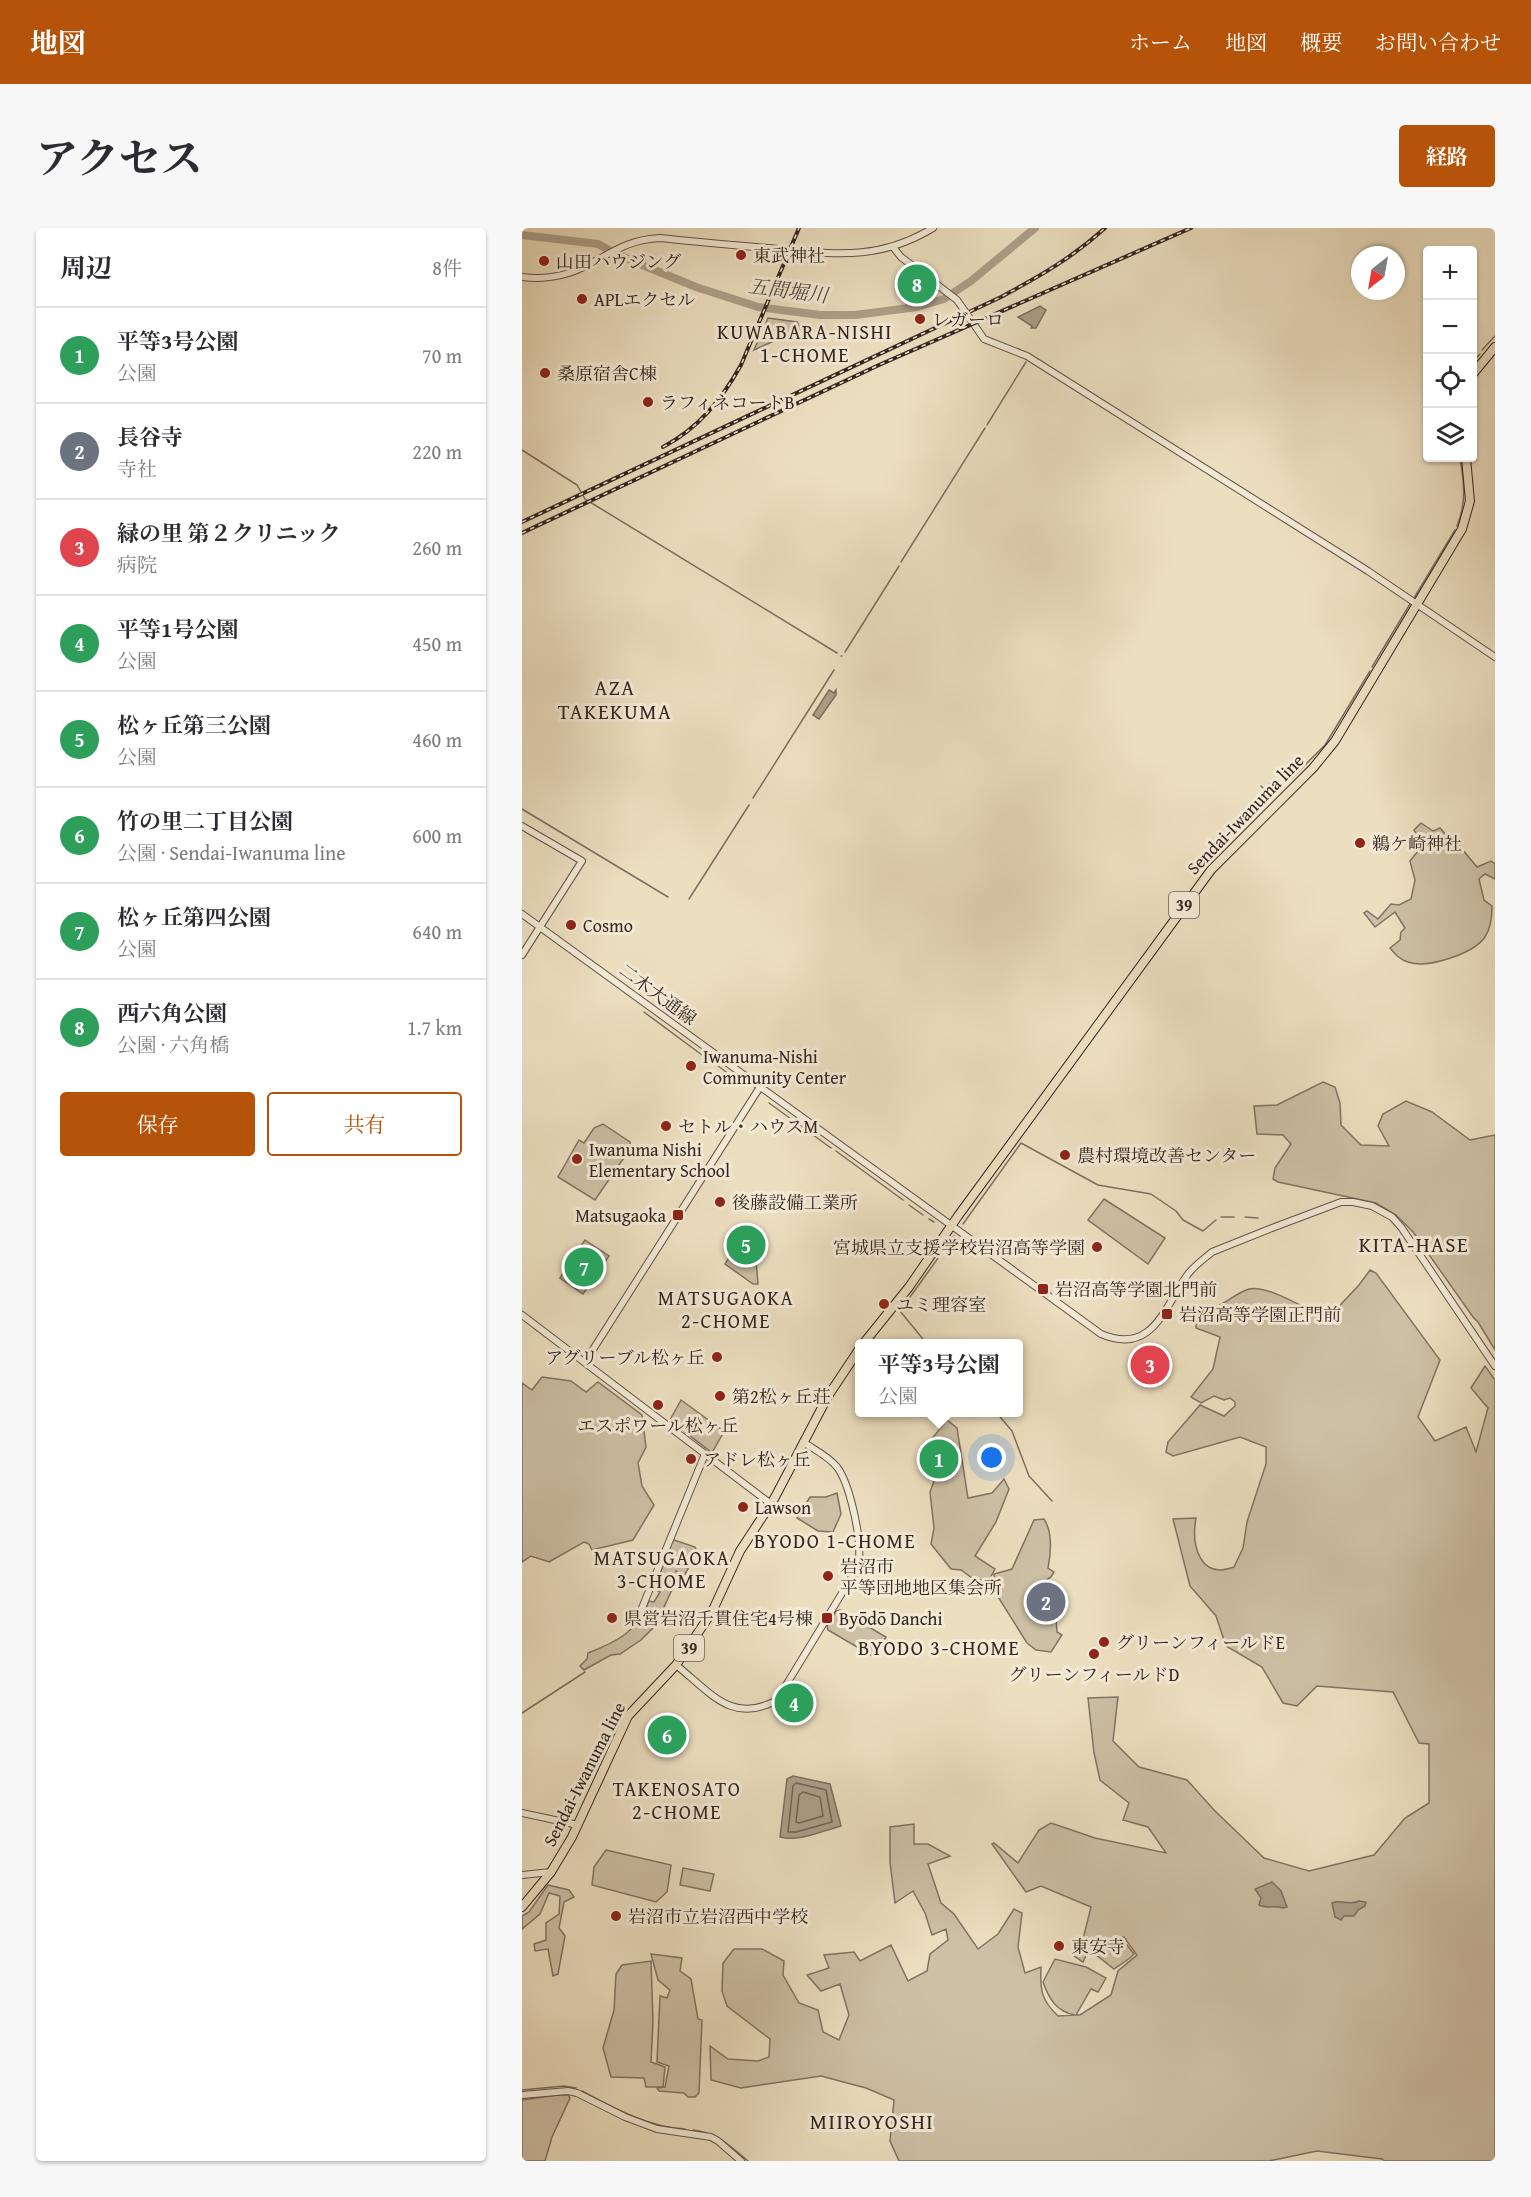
<!DOCTYPE html>
<html lang="ja">
<meta charset="utf-8">
<style>
body{margin:0;font-family:"Gentium Book Plus","Noto Serif JP",serif;background:#f7f7f7;color:#2b2b33}
.controls{position:absolute;right:18px;top:18px;display:grid;overflow:hidden;border-radius:6px;box-shadow:0 2px 4px #0004}
.controls button{width:54px;height:54px;display:grid;place-items:center;padding:0;border:0;border-bottom:2px solid #e1e1e2;background:#fff;color:#2b2b33;font:30px sans-serif}
.compass{position:absolute;left:829px;top:18px;width:54px;height:54px;border-radius:50%;background:#fff;box-shadow:0 2px 4px #0004;rotate:211deg}
.you{position:absolute;left:470px;top:1230px;width:21px;height:21px;margin:-15px;border:4px solid #fff;border-radius:50%;background:#1a73e8;box-shadow:0 0 0 9px #1a73e833}
.badge{display:grid;place-items:center;width:39px;height:39px;border-radius:50%;background:#b45309;color:#fff;font-size:20px;font-weight:700}
.pin{position:absolute;translate:-50% -50%;border:3px solid #fff;box-shadow:0 2px 6px #0006}
.popup{position:absolute;left:333px;top:1111px;width:168px;height:78px;box-sizing:border-box;display:grid;place-content:center;border-radius:6px;background:#fff;filter:drop-shadow(0 2px 4px #0005);font-size:20px;white-space:nowrap;color:#7c7c81}
.popup b{font-size:22px;color:#2b2b33}
.popup::after{content:'';position:absolute;left:50%;top:100%;margin-left:-12px;border:12px solid transparent;border-top-color:#fff}
.list{margin:0;padding:0;list-style:none}
h2{display:flex;justify-content:space-between;align-items:center;height:78px;margin:0;padding:0 24px;font-size:26px}
h2 small{font-size:20px;font-weight:400;color:#7c7c81}
.list li{display:grid;grid-template-columns:39px 1fr auto;gap:18px;align-items:center;box-sizing:border-box;height:96px;padding:0 24px;border-top:2px solid #e1e1e2}
.list b{display:block;font-size:22px;white-space:nowrap}
.list p{margin:0;font-size:20px;white-space:nowrap;color:#7c7c81}
.list em{font-size:20px;font-style:normal;color:#7c7c81}
.actions{display:flex;gap:12px;padding:18px 24px}
.actions a{flex:1;padding:14px 0;border:2px solid #b45309;border-radius:6px;text-align:center;font-size:21px;color:#b45309}
.actions .main{background:#b45309;color:#fff}
.icon{flex:none;width:33px;height:33px;fill:none;stroke:currentColor;stroke-width:2;stroke-linecap:round;stroke-linejoin:round}
.map{position:relative;flex:none;width:973px;height:1933px;overflow:hidden;border-radius:6px}
header{display:flex;align-items:center;gap:36px;box-sizing:border-box;height:84px;padding:0 30px;background:#b45309;color:#fff}
header strong{font-size:28px}
nav{display:flex;gap:33px;margin-inline-start:auto;font-size:21px}
.intro{display:flex;align-items:center;justify-content:space-between;box-sizing:border-box;height:144px;padding:0 36px}
h1{margin:0;font-size:42px}
.button{padding:15px 27px;border-radius:6px;background:#b45309;color:#fff;font-size:21px;font-weight:700}
main{display:flex;gap:36px;padding:0 36px}
aside{flex:1;background:#fff;border-radius:6px;box-shadow:0 2px 4px #0004}
.map>svg:first-child{display:block}
</style>
<header>
<strong>地図</strong>
<nav><a>ホーム</a><a>地図</a><a>概要</a><a>お問い合わせ</a></nav>
</header>
<div class="intro"><h1>アクセス</h1><a class="button">経路</a></div>
<main>
<aside>
<h2>周辺<small>8件</small></h2>
<ul class="list">
<li><span class="badge" style="background:#2e9e5b">1</span><div><b>平等3号公園</b><p>公園</p></div><em>70 m</em></li>
<li><span class="badge" style="background:#6b7280">2</span><div><b>長谷寺</b><p>寺社</p></div><em>220 m</em></li>
<li><span class="badge" style="background:#e0444e">3</span><div><b>緑の里 第２クリニック</b><p>病院</p></div><em>260 m</em></li>
<li><span class="badge" style="background:#2e9e5b">4</span><div><b>平等1号公園</b><p>公園</p></div><em>450 m</em></li>
<li><span class="badge" style="background:#2e9e5b">5</span><div><b>松ヶ丘第三公園</b><p>公園</p></div><em>460 m</em></li>
<li><span class="badge" style="background:#2e9e5b">6</span><div><b>竹の里二丁目公園</b><p>公園 · Sendai-Iwanuma line</p></div><em>600 m</em></li>
<li><span class="badge" style="background:#2e9e5b">7</span><div><b>松ヶ丘第四公園</b><p>公園</p></div><em>640 m</em></li>
<li><span class="badge" style="background:#2e9e5b">8</span><div><b>西六角公園</b><p>公園 · 六角橋</p></div><em>1.7 km</em></li>
</ul>
<div class="actions"><a class="main">保存</a><a>共有</a></div>
</aside>
<div class="map">
<svg width="973" height="1933" viewBox="0 0 973 1933">
<rect width="100%" height="100%" fill="#ecdfc0"/>
<filter id="stains"><feTurbulence type="fractalNoise" baseFrequency=".00333" numOctaves="4"/><feColorMatrix values="0 0 0 0 .2 0 0 0 0 .09 0 0 0 0 .02 0 0 0 .5 -.17"/></filter>
<radialGradient id="worn" r=".72"><stop offset=".6" stop-color="#630" stop-opacity="0"/><stop offset="1" stop-color="#630" stop-opacity=".3"/></radialGradient>
<g fill="#cdc0a5" stroke="#807363" stroke-width="1.5">
<polygon points="246,90 275,94 279,101 232,122"/>
<path d="M 899,595 L 911,603 L 918,600 L 930,614 L 935,615 L 955,639 L 969,633 L 973,636 L 973,651 L 963,646 L 957,651 L 962,672 L 970,678 C 970,689 969,700 963,709 C 951,726 905,741 886,734 C 878,732 873,726 868,720 L 878,712 L 879,704 L 883,700 L 873,684 L 853,699 L 842,685 L 845,683 L 856,691 L 869,676 L 877,677 L 889,671 L 893,652 L 888,633 L 901,617 L 892,602 Z"/>
<polygon points="801,854 813,859 818,875 819,897 839,917 867,918 856,898 861,886 884,873 910,884 948,912 973,907 973,1122 956,1094 951,1089 891,1004 874,987 854,975 756,954 751,951 753,940 769,916 761,907 735,906 732,878 755,877"/>
<polygon points="81,896 108,914 108,921 73,972 36,949 57,912 62,915 72,900"/>
<polygon points="582,971 643,1010 626,1036 566,992"/>
<polygon points="228,997 231,997 236,1056 231,1056 203,1036"/>
<polygon points="63,1012 87,1028 61,1066 38,1050"/>
<path d="M 848,1042 L 854,1045 L 918,1132 L 896,1189 L 913,1213 L 944,1199 L 954,1224 L 966,1180 L 949,1160 L 963,1138 L 973,1152 L 973,1933 L 863,1933 L 860,1931 L 795,1923 L 747,1933 L 377,1933 L 368,1913 L 372,1872 L 344,1860 L 299,1848 L 219,1860 L 189,1852 L 188,1818 L 206,1831 L 236,1833 L 247,1829 L 248,1811 L 205,1778 L 200,1763 L 201,1735 L 212,1721 L 240,1721 L 262,1733 L 261,1747 L 277,1775 L 296,1782 L 301,1804 L 317,1812 L 327,1787 L 318,1756 L 299,1763 L 285,1747 L 307,1740 L 302,1727 L 332,1724 L 338,1733 L 369,1717 L 386,1753 L 405,1743 L 408,1726 L 426,1712 L 424,1701 L 410,1707 L 403,1685 L 391,1663 L 373,1675 L 368,1634 L 368,1599 L 392,1596 L 392,1616 L 406,1616 L 428,1628 L 406,1636 L 419,1675 L 432,1686 L 456,1721 L 476,1706 L 492,1681 L 500,1685 L 496,1719 L 503,1745 L 519,1739 C 518,1762 519,1772 536,1788 L 553,1787 C 535,1784 527,1771 521,1754 L 533,1731 L 564,1739 L 584,1750 L 576,1764 L 569,1761 L 554,1787 L 558,1787 L 589,1767 L 596,1743 L 615,1727 L 602,1709 L 585,1713 L 602,1713 L 612,1726 L 608,1730 L 592,1741 L 574,1727 L 565,1725 L 561,1734 L 551,1727 L 561,1714 L 563,1714 L 561,1711 L 569,1679 L 519,1658 L 504,1664 L 470,1616 L 472,1615 L 496,1635 L 517,1602 L 529,1595 L 573,1610 L 644,1625 L 626,1599 L 601,1592 L 607,1575 L 578,1552 L 572,1525 L 566,1470 L 596,1469 L 591,1513 L 617,1539 L 665,1552 L 692,1582 L 742,1630 L 787,1643 L 852,1627 L 883,1590 L 907,1575 L 907,1516 L 897,1515 L 871,1464 L 795,1458 L 775,1478 L 761,1475 L 740,1439 L 704,1418 L 694,1388 L 668,1358 L 651,1291 L 674,1290 C 669,1318 678,1352 712,1339 L 721,1320 L 725,1294 L 744,1236 L 744,1219 L 718,1209 L 651,1228 L 644,1224 L 646,1214 L 678,1177 L 702,1188 L 713,1178 L 713,1174 L 708,1170 L 702,1172 L 692,1168 L 679,1175 L 669,1169 L 691,1141 L 698,1109 L 674,1100 L 674,1092 L 697,1093 L 698,1077 C 707,1072 717,1064 727,1061 C 745,1056 788,1083 805,1091 L 837,1057 Z"/>
<polygon points="20,1149 49,1153 64,1164 76,1154 120,1187 124,1219 116,1235 120,1258 132,1277 111,1312 70,1322 67,1316 62,1314 27,1334 9,1328 0,1334 0,1155 10,1162"/>
<polygon points="159,1172 200,1202 200,1207 191,1223 189,1224 148,1192"/>
<polygon points="425,1192 435,1200 446,1270 470,1265 482,1251 487,1261 474,1294 453,1328 473,1341 467,1352 453,1352 439,1342 429,1341 409,1316 412,1300 408,1264 418,1237 406,1228 412,1222 408,1213"/>
<polygon points="315,1265 319,1286 311,1304 296,1303 275,1290 288,1269 304,1269"/>
<path d="M 522,1291 C 531,1305 529,1325 526,1340 L 532,1344 L 529,1349 L 509,1362 L 511,1373 L 534,1389 L 535,1404 L 540,1407 L 529,1424 L 514,1422 L 505,1415 L 473,1364 L 472,1346 L 490,1341 L 512,1292 Z"/>
<path d="M 152,1312 L 173,1319 L 175,1324 L 162,1348 L 156,1346 L 154,1342 L 155,1351 L 133,1398 L 119,1412 L 98,1426 L 89,1427 L 62,1442 L 58,1438 L 65,1431 L 66,1425 C 94,1414 116,1404 127,1373 L 132,1374 L 138,1364 L 133,1361 L 148,1316 Z"/>
<polygon points="318,1382 364,1409 352,1429 306,1402 305,1398 314,1383"/>
<polygon points="142,1493 149,1493 159,1499 156,1516 130,1511"/>
<polygon points="84,1622 149,1637 145,1664 134,1674 70,1657 72,1639"/>
<polygon points="161,1640 192,1646 188,1663 158,1657"/>
<polygon points="26,1657 47,1662 52,1669 42,1674 37,1700 43,1708 36,1746 31,1748 26,1721 13,1723 12,1716 24,1712 24,1695 37,1686 38,1668 27,1665 18,1686 0,1701 0,1688 7,1684"/>
<polygon points="129,1726 160,1730 158,1743 169,1751 176,1791 180,1792 177,1865 173,1869 166,1869 162,1865 137,1863 135,1860 143,1859 147,1838 135,1834 138,1768 145,1770 148,1762 136,1752"/>
<polygon points="129,1733 131,1793 129,1834 143,1839 141,1859 124,1859 122,1850 89,1849 81,1820 92,1782 94,1746 100,1737"/>
<polygon points="35,1867 46,1867 48,1870 30,1909 23,1933 0,1933 0,1872"/>
</g>
<g fill="#ada08a" stroke="#7d6f60" stroke-width="1.5">
<polygon points="518,78 524,82 514,100 509,100 510,98 496,89"/>
<polygon points="307,462 312,465 314,462 314,467 297,491 291,487"/>
<path d="M 271,1548 L 308,1556 L 319,1598 C 300,1603 277,1614 258,1609 L 265,1551 Z"/>
<path d="M 750,1654 L 759,1663 L 765,1679 L 761,1680 C 753,1677 744,1681 737,1677 L 739,1670 L 733,1661 Z"/>
<path d="M 837,1673 L 844,1674 L 843,1678 L 836,1682 L 832,1688 L 822,1688 L 819,1692 L 813,1689 L 810,1675 C 819,1671 827,1678 837,1673 Z"/>
</g>
<g fill="none" stroke-linecap="round" stroke-linejoin="round">
<g stroke="#706356" stroke-width="1.5">
<polygon points="274,1555 304,1562 310,1594 274,1604 266,1604 271,1558"/>
<polygon points="281,1564 298,1569 301,1588 277,1595 274,1594 277,1567"/>
</g>
<g stroke="#7d6f60" stroke-width="1.5">
<polyline points="960,122 973,108"/>
<polyline points="950,135 958,126"/>
<polyline points="465,197 504,134"/>
<polyline points="0,222 55,257 63,271 315,425"/>
<path d="M 935,298 C 945,275 942,253 938,230"/>
<polyline points="379,334 463,200"/>
<polyline points="892,370 933,302"/>
<polyline points="323,424 377,338"/>
<polyline points="319,428 320,428"/>
<polyline points="850,439 888,376"/>
<polyline points="770,550 803,517 848,443"/>
<polyline points="739,558 743,562 749,554 759,559 762,553"/>
<polyline points="231,570 312,442"/>
<polyline points="0,581 146,669"/>
<polyline points="167,671 227,577"/>
<polyline points="145,782 157,781"/>
<polyline points="122,784 180,827"/>
<polyline points="192,835 219,855"/>
<polyline points="247,875 309,920"/>
<polyline points="314,923 381,972"/>
<polyline points="387,977 401,987"/>
<polyline points="699,989 712,989"/>
<polyline points="723,989 736,990"/>
<polyline points="407,991 412,994"/>
<polyline points="441,996 499,915 576,957 629,966 654,983 661,992 681,1003 694,992"/>
<polyline points="405,1116 378,1083 432,1008"/>
<polyline points="474,1184 490,1203 507,1248 530,1273"/>
<polyline points="0,1485 63,1444"/>
<polyline points="0,1862 42,1858 54,1860"/>
<path d="M 60,1863 C 92,1880 126,1899 163,1901"/>
<path d="M 171,1902 C 198,1906 205,1916 226,1933"/>
</g>
<polyline stroke="#ada08a" stroke-width="8" points="0,7 76,16 96,27 174,59 236,79 298,87 333,87 395,79 422,71 449,53 513,0"/>
<g stroke="#625449" stroke-width="8">
<g id="tertiary">
<polyline points="371,19 379,29 435,72 462,111 505,128 846,343 973,429"/>
<path d="M 0,49 C 16,51 31,50 47,45 C 82,33 97,12 138,10 C 174,14 209,17 245,20 C 308,25 353,35 411,0"/>
<polyline points="0,598 60,633 0,727"/>
<path d="M 0,686 L 579,1106 C 631,1128 642,1079 666,1046 C 673,1037 682,1031 690,1024 L 750,1000 L 819,974 L 831,974 L 850,978 L 870,989 L 879,999 L 973,1138"/>
<polyline points="0,1087 249,1276"/>
<polyline points="63,1134 238,859"/>
<polyline points="120,1380 183,1226"/>
<path d="M 154,1437 C 188,1464 210,1497 255,1472 L 328,1352 C 332,1345 336,1338 337,1330 C 339,1309 328,1256 315,1239 C 306,1228 293,1222 281,1214"/>
<polyline points="0,1585 56,1597"/>
<polyline points="0,1647 29,1644"/>
<polyline points="0,1867 46,1863 55,1865 103,1889 135,1901 189,1909 196,1913 219,1933"/>
</g>
</g>
<g stroke="#342621" stroke-width="10">
<g id="primary">
<polyline points="950,147 973,119"/>
<polyline points="341,1116 387,1059 436,988 689,642 791,540 813,513 940,301 948,273 944,230"/>
<polyline points="0,1679 29,1644 50,1609 106,1488 154,1437 190,1384 218,1323 252,1271 306,1168 338,1120"/>
</g>
</g>
<use href="#tertiary" stroke="#f3ead6" stroke-width="6"/>
<use href="#primary" stroke="#ecdfc0" stroke-width="8"/>
<g stroke="#342621" stroke-width="4">
<g id="rail">
<path d="M 141,219 C 177,200 200,171 219,137 L 277,0"/>
<path d="M 0,294 L 479,69 C 518,48 550,30 583,0"/>
<polyline points="0,305 357,137 669,0"/>
</g>
</g>
<use href="#rail" stroke="#f3ead6" stroke-width="1.5" stroke-dasharray="4.5" stroke-linecap="butt"/>
</g>
<g fill="#8f2418" stroke="#f3ead6" stroke-width="2">
<circle cx="219" cy="27" r="6"/>
<circle cx="22" cy="33" r="6"/>
<circle cx="60" cy="71" r="6"/>
<circle cx="398" cy="91" r="6"/>
<circle cx="23" cy="145" r="6"/>
<circle cx="126" cy="174" r="6"/>
<circle cx="838" cy="615" r="6"/>
<circle cx="49" cy="697" r="6"/>
<circle cx="169" cy="838" r="6"/>
<circle cx="144" cy="898" r="6"/>
<circle cx="543" cy="927" r="6"/>
<circle cx="55" cy="931" r="6"/>
<circle cx="198" cy="974" r="6"/>
<rect x="150" y="981" width="12" height="12" rx="3"/>
<circle cx="575" cy="1019" r="6"/>
<rect x="515" y="1055" width="12" height="12" rx="3"/>
<circle cx="362" cy="1076" r="6"/>
<rect x="639" y="1080" width="12" height="12" rx="3"/>
<circle cx="195" cy="1129" r="6"/>
<circle cx="198" cy="1168" r="6"/>
<circle cx="136" cy="1177" r="6"/>
<circle cx="169" cy="1231" r="6"/>
<circle cx="221" cy="1279" r="6"/>
<circle cx="306" cy="1348" r="6"/>
<circle cx="90" cy="1390" r="6"/>
<rect x="299" y="1384" width="12" height="12" rx="3"/>
<circle cx="582" cy="1414" r="6"/>
<circle cx="572" cy="1426" r="6"/>
<circle cx="94" cy="1688" r="6"/>
<circle cx="537" cy="1718" r="6"/>
</g>
<g text-anchor="middle" dominant-baseline="central" stroke-width="6" stroke-linejoin="round" paint-order="stroke">
<g fill="#f3ead6" stroke="#6d6157" stroke-width="1.5">
<rect x="647" y="664" width="30" height="26" rx="4.5"/>
<rect x="152" y="1407" width="30" height="26" rx="4.5"/>
</g>
<g font-size="16" font-weight="bold" fill="#342621">
<text x="662" y="677">39</text>
<text x="167" y="1420">39</text>
</g>
<g font-size="18" fill="#342621" stroke="#f3ead6" text-anchor="start">
<text x="231" y="27">東武神社</text>
<text x="34" y="33">山田ハウジング</text>
<text x="72" y="71">APLエクセル</text>
<text x="410" y="91">レガーロ</text>
<text x="35" y="145">桑原宿舎C棟</text>
<text x="138" y="174">ラフィネコートB</text>
<text x="850" y="615">鵜ケ崎神社</text>
<text x="61" y="697">Cosmo</text>
<text x="181" y="828">Iwanuma-Nishi<tspan x="181" dy="21">Community Center</tspan></text>
<text x="156" y="898">セトル・ハウスM</text>
<text x="67" y="921">Iwanuma Nishi<tspan x="67" dy="21">Elementary School</tspan></text>
<text x="555" y="927">農村環境改善センター</text>
<text x="210" y="974">後藤設備工業所</text>
<text x="144" y="987" text-anchor="end">Matsugaoka</text>
<text x="563" y="1019" text-anchor="end">宮城県立支援学校岩沼高等学園</text>
<text x="533" y="1061">岩沼高等学園北門前</text>
<text x="374" y="1076">ユミ理容室</text>
<text x="657" y="1086">岩沼高等学園正門前</text>
<text x="183" y="1129" text-anchor="end">アグリーブル松ヶ丘</text>
<text x="210" y="1168">第2松ヶ丘荘</text>
<text x="136" y="1197" text-anchor="middle">エスポワール松ヶ丘</text>
<text x="181" y="1231">アドレ松ヶ丘</text>
<text x="233" y="1279">Lawson</text>
<text x="318" y="1338">岩沼市<tspan x="318" dy="21">平等団地地区集会所</tspan></text>
<text x="102" y="1390">県営岩沼千貫住宅4号棟</text>
<text x="317" y="1390">Byōdō Danchi</text>
<text x="594" y="1414">グリーンフィールドE</text>
<text x="572" y="1446" text-anchor="middle">グリーンフィールドD</text>
<text x="106" y="1688">岩沼市立岩沼西中学校</text>
<text x="549" y="1718">東安寺</text>
</g>
<g font-size="18" fill="#342621" stroke="#f3ead6">
<text transform="translate(723 586) rotate(-46)">Sendai-Iwanuma line</text>
<text transform="translate(136 766) rotate(36)">二木大通線</text>
<text transform="translate(62 1546) rotate(-63)">Sendai-Iwanuma line</text>
</g>
<g font-size="20" font-style="italic" fill="#584b40" stroke="#f3ead6">
<text transform="translate(266 62) rotate(7)">五間堀川</text>
</g>
<g font-size="20" letter-spacing="1.5" fill="#342621" stroke="#f3ead6">
<text x="283" y="103">KUWABARA-NISHI<tspan x="283" dy="23">1-CHOME</tspan></text>
<text x="204" y="1069">MATSUGAOKA<tspan x="204" dy="23">2-CHOME</tspan></text>
<text x="313" y="1312">BYODO 1-CHOME</text>
<text x="140" y="1329">MATSUGAOKA<tspan x="140" dy="23">3-CHOME</tspan></text>
<text x="417" y="1419">BYODO 3-CHOME</text>
<text x="155" y="1560">TAKENOSATO<tspan x="155" dy="23">2-CHOME</tspan></text>
</g>
<g font-size="21" letter-spacing="1.5" fill="#342621" stroke="#f3ead6">
<text x="93" y="459">AZA<tspan x="93" dy="24">TAKEKUMA</tspan></text>
<text x="892" y="1016">KITA-HASE</text>
<text x="350" y="1893">MIIROYOSHI</text>
</g>
</g>
<rect width="100%" height="100%" filter="url(#stains)"/>
<rect width="100%" height="100%" fill="url(#worn)"/>
</svg>
<div class="controls">
<button>+</button>
<button>−</button>
<button><svg class="icon" aria-label="locate" viewBox="0 0 24 24"><circle cx="12" cy="12" r="6"/><path d="M12 2v4M12 18v4M2 12h4M18 12h4"/></svg></button>
<button><svg class="icon" aria-label="layers" viewBox="0 0 24 24"><path d="M12 4l9 5-9 5-9-5zM3 14l9 5 9-5"/></svg></button>
</div>
<svg class="compass" viewBox="-18 -18 36 36"><path d="M0-13l5 13h-10z" fill="#e53935"/><path d="M0 13l5-13h-10z" fill="#7c7c81"/></svg>
<div class="you"></div>
<div class="pin badge" style="left:417px;top:1231px;background:#2e9e5b">1</div>
<div class="popup"><b>平等3号公園</b>公園</div>
<div class="pin badge" style="left:524px;top:1374px;background:#6b7280">2</div>
<div class="pin badge" style="left:628px;top:1137px;background:#e0444e">3</div>
<div class="pin badge" style="left:272px;top:1475px;background:#2e9e5b">4</div>
<div class="pin badge" style="left:224px;top:1017px;background:#2e9e5b">5</div>
<div class="pin badge" style="left:145px;top:1507px;background:#2e9e5b">6</div>
<div class="pin badge" style="left:62px;top:1039px;background:#2e9e5b">7</div>
<div class="pin badge" style="left:395px;top:56px;background:#2e9e5b">8</div>
</div>
</main>
